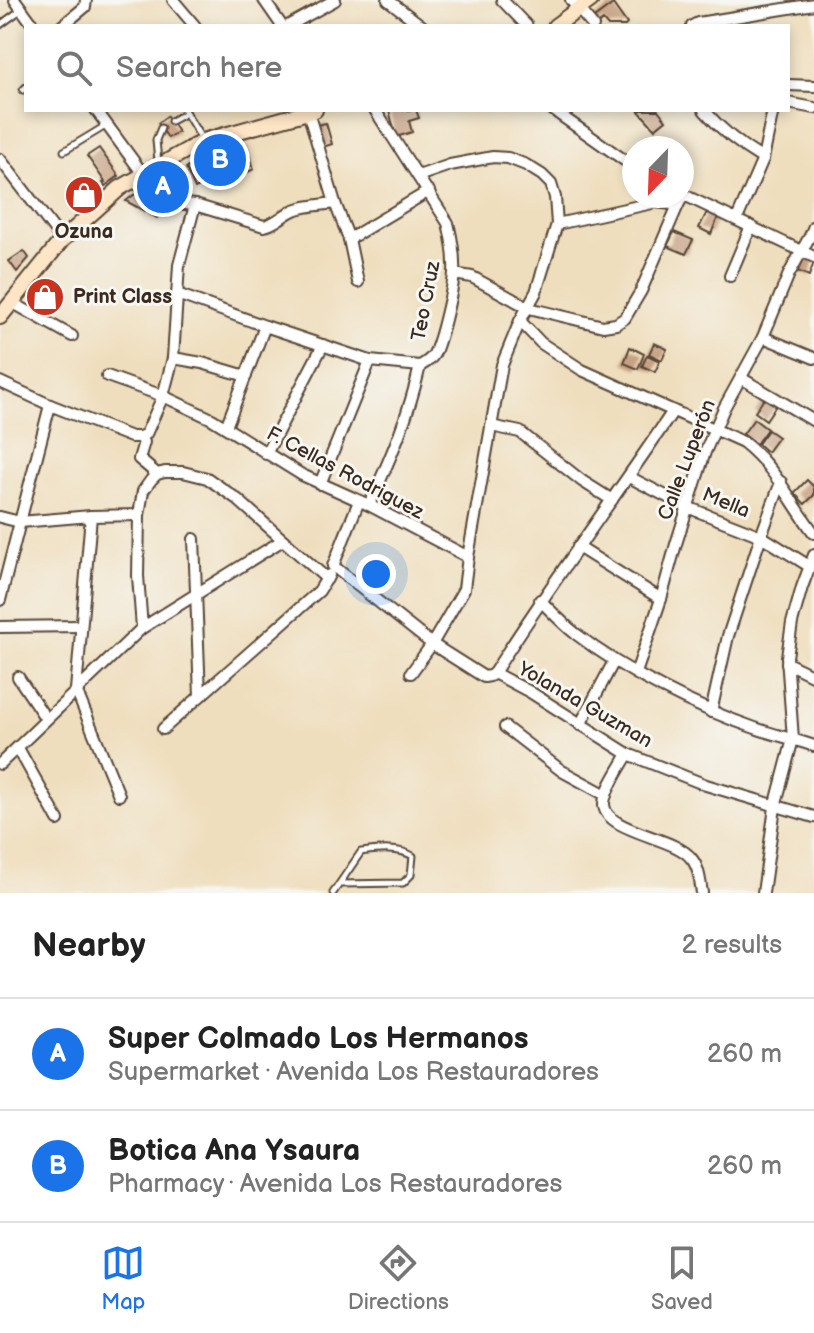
<!DOCTYPE html>
<meta charset="utf-8">
<style>
body{margin:0;font-family:"Balsamiq Sans",sans-serif;background:#f2f2f2;color:#222}
.compass{position:absolute;left:622px;top:136px;width:72px;height:72px;border-radius:50%;background:#fff;box-shadow:0 4px 12px #0003;rotate:203deg}
.you{position:absolute;left:376px;top:574px;width:28px;height:28px;margin:-20px;border:6px solid #fff;border-radius:50%;background:#1a73e8;box-shadow:0 0 0 12px #1a73e833}
.badge{display:grid;place-items:center;width:52px;height:52px;border-radius:50%;background:#1a73e8;color:#fff;font-size:26px;font-weight:700}
.pin{position:absolute;translate:-50% -50%;border:4px solid #fff;box-shadow:0 2px 8px #0006}
.list{margin:0;padding:0;list-style:none}
h2{display:flex;justify-content:space-between;align-items:center;height:104px;margin:0;padding:0 32px;font-size:34px}
h2 small{font-size:26px;font-weight:400;color:#767676}
.list li{display:grid;grid-template-columns:52px 1fr auto;gap:24px;align-items:center;box-sizing:border-box;height:112px;padding:0 32px;border-top:2px solid #e0e0e0}
.list b{display:block;font-size:30px;white-space:nowrap}
.list p{margin:0;font-size:26px;white-space:nowrap;color:#767676}
.list em{font-size:26px;font-style:normal;color:#767676}
.icon{flex:none;width:44px;height:44px;fill:none;stroke:currentColor;stroke-width:2;stroke-linecap:round;stroke-linejoin:round}
.map{position:relative;flex:none;width:814px;height:893px;overflow:hidden}
.search{position:absolute;background:#fff;box-shadow:0 4px 12px #0003;left:24px;right:24px;top:24px;height:88px;display:flex;align-items:center;gap:20px;box-sizing:border-box;padding:0 28px;border-radius:0px;color:#767676;font-size:30px}
.sheet{height:328px;background:#fff}
nav{display:flex;justify-content:space-around;align-items:center;box-sizing:border-box;height:112px;border-top:2px solid #e0e0e0;background:#fff;font-size:22px;color:#767676}
nav a{display:grid;justify-items:center;gap:4px}
nav .on{color:#1a73e8}
.map>svg:first-child{display:block}
</style>
<div class="map">
<svg width="814" height="893" viewBox="0 0 814 893">
<rect width="100%" height="100%" fill="#f6f6f2"/>
<filter id="ink" filterUnits="userSpaceOnUse"><feTurbulence type="fractalNoise" baseFrequency=".0125" numOctaves="2"/><feDisplacementMap in="SourceGraphic" scale="16" xChannelSelector="R" yChannelSelector="G"/><feConvolveMatrix kernelMatrix="1 2 1 2 8 2 1 2 1" color-interpolation-filters="sRGB"/></filter>
<filter id="wash" filterUnits="userSpaceOnUse"><feTurbulence type="fractalNoise" baseFrequency=".006" numOctaves="4" result="noise"/><feDisplacementMap in="SourceGraphic" scale="32" xChannelSelector="R" yChannelSelector="G"/><feGaussianBlur stdDeviation="1.8" result="paint"/><feColorMatrix in="noise" values="0 0 0 0 0 0 0 0 0 0 0 0 0 0 0 0 0 1.4 0 .05"/><feComposite in="paint" operator="in"/></filter>
<g filter="url(#wash)">
<rect width="100%" height="100%" fill="#efdebd"/>
<g id="blocks">
<g fill="#c7a183">
<polygon points="613,4 627,24 625,26 608,26 603,20 594,26 590,21"/>
<polygon points="389,110 416,110 419,118 409,121 412,132 396,137"/>
<polygon points="638,110 658,110 666,120 655,129"/>
<polygon points="167,116 178,132 168,138 158,123"/>
<polygon points="326,123 332,144 323,147 317,125"/>
<polygon points="246,145 254,169 248,172 240,147"/>
<polygon points="99,148 119,176 105,186 103,183 105,182 87,156"/>
<polygon points="223,151 229,164 216,169 211,156"/>
<polygon points="195,164 204,185 195,189 186,168"/>
<polygon points="177,172 186,190 182,193 179,187 162,196 155,183"/>
<polygon points="85,185 94,197 83,205 74,192"/>
<polygon points="135,194 162,209 157,218 126,201"/>
<polygon points="707,212 718,217 711,234 699,228"/>
<polygon points="674,232 693,240 686,254 667,246"/>
<polygon points="24,251 29,258 17,272 9,261"/>
<polygon points="801,256 814,262 809,276 795,270"/>
<polygon points="654,343 667,349 662,360 649,354"/>
<polygon points="630,347 644,354 638,369 624,363"/>
<polygon points="647,355 660,361 655,372 642,366"/>
<polygon points="766,396 777,404 766,420 755,412"/>
<polygon points="754,419 767,429 756,444 743,434"/>
<polygon points="768,430 778,437 767,452 758,444"/>
<polygon points="807,480 814,487 814,495 805,504 794,493"/>
</g>
</g>
</g>
<g filter="url(#ink)">
<use href="#blocks" fill-opacity="0" stroke="#564536" stroke-width="2"/>
<g fill="none" stroke-linecap="round" stroke-linejoin="round">
<g stroke="#564536" stroke-width="9">
<g id="lane">
<polyline points="0,25 22,9"/>
<polyline points="23,90 26,87"/>
<polyline points="184,110 203,141"/>
<polyline points="171,121 186,113"/>
<polyline points="64,151 107,125"/>
<polyline points="158,162 156,140 161,128"/>
<path d="M 333,893 L 361,852 C 377,850 399,847 413,856 L 411,875 L 403,883 L 340,884"/>
</g>
</g>
<g stroke="#564536" stroke-width="14">
<g id="street">
<polyline points="15,0 34,26"/>
<polyline points="173,0 195,26"/>
<polyline points="264,0 282,26"/>
<polyline points="388,0 422,26"/>
<polyline points="502,0 527,26"/>
<polyline points="571,0 593,26"/>
<polyline points="62,26 85,7 86,0"/>
<polyline points="288,26 335,0"/>
<polyline points="692,26 698,23 814,4"/>
<polyline points="788,85 814,86"/>
<polyline points="788,103 814,108"/>
<polyline points="96,110 143,174"/>
<polyline points="553,110 634,167"/>
<path d="M 704,110 C 721,130 741,146 763,159"/>
<polyline points="308,112 335,203 349,239 358,282"/>
<polyline points="0,159 62,240"/>
<path d="M 132,181 L 156,197 L 176,203 L 195,205 L 264,226 C 276,224 282,215 294,210 C 307,205 322,205 335,203"/>
<polyline points="682,194 814,257"/>
<polyline points="737,219 763,159 773,110"/>
<polyline points="557,224 657,202 678,205"/>
<polyline points="349,239 429,191"/>
<polyline points="454,274 472,277 529,308 603,326 616,324 625,318 641,291 678,205 684,195"/>
<polyline points="730,276 751,226"/>
<polyline points="177,294 265,326 370,361 420,366"/>
<polyline points="13,303 72,336"/>
<path d="M 520,321 L 541,343 L 582,370 L 743,442 C 776,468 789,500 814,533"/>
<polyline points="763,337 814,358"/>
<polyline points="173,358 202,363 246,376"/>
<polyline points="107,376 163,396 212,419 302,475 369,505 468,557"/>
<polyline points="741,378 814,421"/>
<polyline points="0,382 50,405 131,437 140,437 146,434 163,396 173,358 179,265 195,205"/>
<polyline points="491,426 520,432 582,481 612,500"/>
<polyline points="226,427 265,326"/>
<polyline points="140,437 144,442 139,459 157,474"/>
<polyline points="266,454 323,345"/>
<polyline points="629,477 687,507 761,536 809,566"/>
<polyline points="320,484 370,361"/>
<polyline points="359,501 333,566 432,644 484,677 490,676 494,673 530,692 628,754 706,785 814,817"/>
<path d="M 369,505 C 390,460 409,415 420,366 C 425,363 431,360 434,354 C 441,340 453,289 454,273 C 455,256 452,239 448,223 L 375,110"/>
<polyline points="91,516 76,690 119,795"/>
<polyline points="0,517 20,522 91,516 139,515"/>
<polyline points="194,539 200,696"/>
<polyline points="578,547 661,599"/>
<polyline points="0,600 50,405"/>
<path d="M 540,600 C 552,612 563,624 576,634 C 627,673 694,707 755,728 C 774,735 795,739 814,746"/>
<polyline points="0,627 81,626"/>
<polyline points="142,628 138,576 139,515 143,491 151,480 157,474 165,472 183,472 207,478 237,499 327,579"/>
<polyline points="787,663 814,676"/>
<polyline points="411,673 432,644 464,589 468,557 502,365 520,321 536,292 557,224 555,197 551,184 542,175 526,165 508,158 493,157 450,165 418,176"/>
<path d="M 494,673 C 551,583 614,499 673,411"/>
<polyline points="636,673 661,599 676,544 705,452 724,408 763,337 789,274 810,236 814,226"/>
<polyline points="18,677 46,719"/>
<polyline points="711,712 728,636 761,536 781,482"/>
<polyline points="580,725 614,661"/>
<polyline points="505,727 562,771 606,795"/>
<polyline points="163,729 319,591 329,575"/>
<polyline points="18,748 58,820"/>
<path d="M 628,754 C 622,765 603,793 604,805 C 606,832 675,837 691,858 C 699,867 700,881 702,893"/>
<polyline points="0,764 142,628 283,540"/>
<polyline points="763,893 775,807 793,739 787,657 792,623 802,587 814,555"/>
</g>
</g>
<g stroke="#564536" stroke-width="18">
<g id="secondary">
<polyline points="555,26 591,0"/>
<polyline points="0,317 62,240 120,188 203,141 315,110"/>
</g>
</g>
<use href="#lane" stroke="#fff" stroke-width="5"/>
<use href="#street" stroke="#fff" stroke-width="10"/>
<use href="#secondary" stroke="#fde5c5" stroke-width="14"/>
</g>
</g>
<defs>
<g id="shop-disc" transform="scale(2)"><circle r="9.5" fill="#c8321e" stroke="#f6f6f2"/><path d="M-5-2.5h2.3a2.7 3.5 0 0 1 5.4 0H5L5.5 6h-11ZM-1.5-2.5h3a1.5 2.3 0 0 0-3 0Z" fill="#fff"/></g>
</defs>
<g fill-rule="evenodd">
<use href="#shop-disc" x="84" y="195"/>
<use href="#shop-disc" x="45" y="297"/>
</g>
<g text-anchor="middle" dominant-baseline="central" stroke-width="6" stroke-linejoin="round" paint-order="stroke">
<g font-size="20" font-weight="bold" fill="#3b2a1e" stroke="#f6f6f2">
<text x="84" y="232">Ozuna</text>
<text x="73" y="297" text-anchor="start">Print Class</text>
</g>
<g font-size="20" fill="#3b2a1e" stroke="#f6f6f2">
<text transform="translate(426 301) rotate(-79)">Teo Cruz</text>
<text transform="translate(687 460) rotate(-69)">Calle Luperón</text>
<text transform="translate(345 473) rotate(28)">F. Cellas Rodriguez</text>
<text transform="translate(726 503) rotate(22)">Mella</text>
<text transform="translate(585 705) rotate(30)">Yolanda Guzman</text>
</g>
</g>
</svg>
<svg class="compass" viewBox="-18 -18 36 36"><path d="M0-13l5 13h-10z" fill="#e53935"/><path d="M0 13l5-13h-10z" fill="#767676"/></svg>
<div class="you"></div>
<div class="pin badge" style="left:163px;top:187px">A</div>
<div class="pin badge" style="left:220px;top:160px">B</div>
<div class="search"><svg class="icon" aria-label="search" viewBox="0 0 24 24"><circle cx="10" cy="10" r="6"/><path d="M15 15l6 6"/></svg>Search here</div>
</div>
<section class="sheet">
<h2>Nearby<small>2 results</small></h2>
<ul class="list">
<li><span class="badge">A</span><div><b>Super Colmado Los Hermanos</b><p>Supermarket · Avenida Los Restauradores</p></div><em>260 m</em></li>
<li><span class="badge">B</span><div><b>Botica Ana Ysaura</b><p>Pharmacy · Avenida Los Restauradores</p></div><em>260 m</em></li>
</ul>
</section>
<nav>
<a class="on"><svg class="icon" aria-label="map" viewBox="0 0 24 24"><path d="M3 6l6-2 6 2 6-2v14l-6 2-6-2-6 2zM9 4v14M15 6v14"/></svg>Map</a>
<a><svg class="icon" aria-label="directions" viewBox="0 0 24 24"><path d="M12 3l9 9-9 9-9-9zM9 14v-3h6M13 9l2 2-2 2"/></svg>Directions</a>
<a><svg class="icon" aria-label="saved" viewBox="0 0 24 24"><path d="M7 4h10v16l-5-4-5 4z"/></svg>Saved</a>
</nav>
